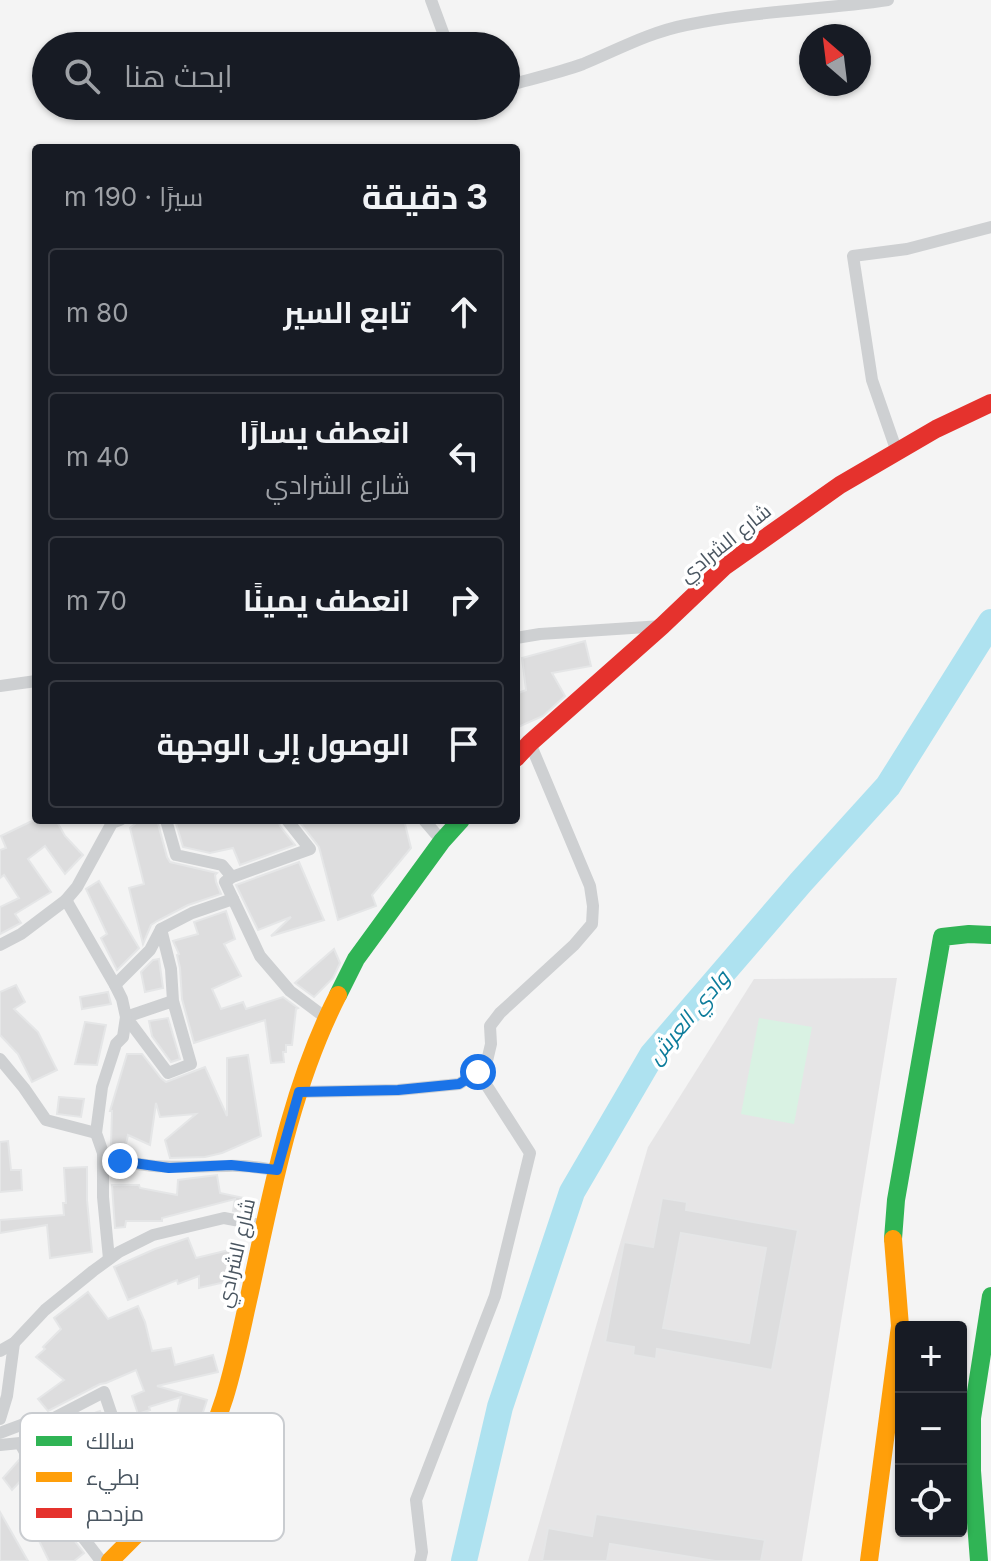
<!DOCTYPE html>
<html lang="ar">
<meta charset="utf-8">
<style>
body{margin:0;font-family:Inter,Cairo,sans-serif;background:#242831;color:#f1f3f6;direction:rtl}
.controls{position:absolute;right:24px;bottom:24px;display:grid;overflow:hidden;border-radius:8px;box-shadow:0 2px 6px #0004}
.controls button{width:72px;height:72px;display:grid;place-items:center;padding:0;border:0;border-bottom:2px solid #363941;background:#171b24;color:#f1f3f6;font:40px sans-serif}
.compass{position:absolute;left:799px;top:24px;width:72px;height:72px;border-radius:50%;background:#171b24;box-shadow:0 2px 6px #0004;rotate:332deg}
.stop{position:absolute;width:24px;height:24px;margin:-18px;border:6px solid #1a73e8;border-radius:50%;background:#fff}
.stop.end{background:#1a73e8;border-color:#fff;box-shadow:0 2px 8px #0008}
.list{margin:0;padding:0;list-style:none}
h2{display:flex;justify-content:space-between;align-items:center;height:104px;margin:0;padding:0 32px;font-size:34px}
h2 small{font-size:26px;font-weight:400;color:#9ea1a6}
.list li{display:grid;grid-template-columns:52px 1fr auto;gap:24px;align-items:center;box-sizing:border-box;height:128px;margin:0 16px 16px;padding:0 16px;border:2px solid #363941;border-radius:8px}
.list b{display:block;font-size:30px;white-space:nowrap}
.list p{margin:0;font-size:26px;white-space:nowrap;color:#9ea1a6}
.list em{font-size:26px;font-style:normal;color:#9ea1a6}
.icon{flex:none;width:44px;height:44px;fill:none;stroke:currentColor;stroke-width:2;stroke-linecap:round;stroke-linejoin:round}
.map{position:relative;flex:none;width:991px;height:1561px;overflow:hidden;direction:ltr}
.search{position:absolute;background:#171b24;box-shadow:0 2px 6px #0004;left:32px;top:32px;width:488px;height:88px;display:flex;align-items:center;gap:20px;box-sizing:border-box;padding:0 28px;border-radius:44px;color:#9ea1a6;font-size:30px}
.panel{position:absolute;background:#171b24;box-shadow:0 2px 6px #0004;left:32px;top:144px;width:488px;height:680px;border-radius:8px;direction:rtl}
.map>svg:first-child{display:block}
</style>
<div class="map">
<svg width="991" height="1561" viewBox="0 0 991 1561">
<rect width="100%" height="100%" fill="#f4f4f4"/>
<polygon fill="#e6e5e6" points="897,978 802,1561 528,1561 648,1147 754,979"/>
<polygon fill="#d9f2e3" points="759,1018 812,1027 794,1124 741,1114"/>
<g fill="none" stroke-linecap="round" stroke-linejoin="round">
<polyline stroke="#aee2f0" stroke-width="26" points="464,1561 500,1407 572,1192 652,1055 801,882 888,786 991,622"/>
</g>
<g fill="#ddddde" stroke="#e5e6e7" stroke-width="2" fill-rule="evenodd">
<polygon points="585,641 591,666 552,673 565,696 543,716 516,728 516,694 526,690 522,658"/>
<polygon points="34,820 56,820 65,836 83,855 65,874 45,846 28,859 51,892 15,914 21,923 0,934 0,907 19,898 4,875 0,878 0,850 6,848 1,836"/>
<polygon points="140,820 157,820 167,857 170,862 217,873 215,875 216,882 221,894 188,905 157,921 151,925 143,944 129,888 144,884 130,828"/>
<polygon points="175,820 278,820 280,826 295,845 240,865 233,848 210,853 183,847"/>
<polygon points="298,820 404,820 411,848 372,895 376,906 338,920 319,847"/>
<polygon points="299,862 324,920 271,936 291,917 258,930 236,885"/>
<polygon points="99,881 139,948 117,970 101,938 107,934 86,889"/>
<polygon points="226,911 235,939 224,944 241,976 212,989 221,1009 243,1002 246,1009 283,997 298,1008 296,1009 292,1045 286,1045 286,1052 283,1052 284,1062 271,1063 265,1020 194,1043 182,999 180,968 177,955 179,954 173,941 198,934 194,922"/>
<polygon points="334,949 340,963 333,978 314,997 295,983"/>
<polygon points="159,959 163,988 145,992 141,972 153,960"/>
<polygon points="16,985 25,1002 14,1009 38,1032 57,1070 32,1082 18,1054 0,1035 0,992"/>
<polygon points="108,992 111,1004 82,1009 80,997"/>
<polygon points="168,1018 180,1059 171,1062 152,1036 149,1021"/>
<polygon points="85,1022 106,1025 97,1065 75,1064"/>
<polygon points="127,1054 142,1054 161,1078 166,1082 205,1067 227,1116 227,1058 248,1055 261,1136 222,1153 205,1157 170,1158 165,1140 196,1114 160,1117 156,1103 150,1145 128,1135 125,1149 111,1147 112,1111 110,1111"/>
<polygon points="59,1097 84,1099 81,1117 57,1114"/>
<polygon points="8,1141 11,1170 21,1170 22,1190 0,1192 0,1142"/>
<polygon points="87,1167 87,1200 92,1252 50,1258 47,1225 0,1233 0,1220 64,1215 63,1203 66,1203 64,1168"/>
<polygon points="217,1175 220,1193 253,1200 250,1214 233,1211 235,1199 162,1218 162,1221 126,1221 125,1227 115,1228 112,1185 139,1185 140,1188 177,1195 178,1180"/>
<path d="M 662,1198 L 687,1202 L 686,1210 L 798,1230 L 772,1370 L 657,1349 L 656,1359 L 633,1355 L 634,1347 L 605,1342 L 624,1242 L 653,1247 ZM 681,1233 L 766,1248 L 749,1343 L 663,1328 Z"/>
<polygon points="188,1238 196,1258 233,1249 234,1280 199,1288 199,1276 178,1284 177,1280 128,1300 114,1267 155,1249"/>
<polygon points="88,1292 108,1319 138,1306 145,1322 152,1351 171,1348 175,1365 213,1355 218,1372 157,1386 207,1400 196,1434 177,1426 180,1416 177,1414 181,1397 149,1407 150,1410 138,1414 132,1396 144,1391 136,1370 106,1383 100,1384 48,1411 38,1399 64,1380 36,1357 45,1349 43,1347 61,1329 54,1318"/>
<path d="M 100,1411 L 118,1461 L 145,1504 L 96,1540 L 51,1480 L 26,1437 ZM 109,1482 L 118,1501 L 96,1516 L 84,1499 Z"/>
<polygon points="19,1460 27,1474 12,1490 3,1478"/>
<polygon points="39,1495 84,1553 74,1561 49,1561 21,1504"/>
<polygon points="0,1512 28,1561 0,1561"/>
<polygon points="596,1514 765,1540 761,1561 715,1561 610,1544 607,1561 542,1561 548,1528 592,1536"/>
</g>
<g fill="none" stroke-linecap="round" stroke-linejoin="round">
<g stroke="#ced0d2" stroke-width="12">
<polyline points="431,0 448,46"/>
<path d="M 506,86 C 531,79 558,73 583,64 C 617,50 650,32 686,25 C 753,11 821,10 888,0"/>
<polyline points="897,452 872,380 853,256 907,249 991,227"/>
<polyline points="516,638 540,634 662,626"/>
<polyline points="0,686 36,681"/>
<polyline points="166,820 176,855 222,865 232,877"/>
<polyline points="287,820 310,849 232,877 225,882 260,956 290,991 326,1018"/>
<polyline points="424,820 442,841"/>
<polyline points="66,900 77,887 112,823 120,820"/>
<polyline points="161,929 171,969 173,1001 191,1064 168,1073 126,1017 173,1001"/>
<polyline points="0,945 21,934 66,900 115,985 122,999 126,1017 123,1037 116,1044 102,1087 96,1133 103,1153"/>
<polyline points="115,985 150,950 161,929 192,913 233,899"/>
<polyline points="0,1059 24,1088 46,1120 96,1133"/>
<polyline points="299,1092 398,1090 459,1084 478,1072 487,1061 491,1044 490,1026 500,1013 574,945 592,924 593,906 590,886 530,743"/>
<path d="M 109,1259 L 103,1197 L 103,1153 C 142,1172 184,1166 227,1166 C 244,1165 261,1168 277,1170"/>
<polyline points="0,1351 14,1343 45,1310 93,1271 119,1252 153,1235 224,1218 265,1226"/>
<polyline points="0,1419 7,1396 14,1343"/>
<polyline points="0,1433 21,1425 50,1420 104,1392 126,1457 159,1510"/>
<polyline points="0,1445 20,1443 43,1485 101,1561"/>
<polyline points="420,1561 422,1552 416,1500 495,1296 530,1153 478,1072"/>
</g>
<g stroke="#30b455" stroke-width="18">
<polyline points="338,995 356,959 442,841 461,820"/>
<polyline points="893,1239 896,1200 942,937 969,934 991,935"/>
<polyline points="979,1561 972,1471 972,1418 991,1296"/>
</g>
<g stroke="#ff9f0a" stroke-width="18">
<path d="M 110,1561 C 136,1534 172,1501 192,1471 C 226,1417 236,1353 250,1292 C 272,1191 291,1087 338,995"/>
<polyline points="869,1561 900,1326 893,1239"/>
</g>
<polyline stroke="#e5322d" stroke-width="18" points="516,758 530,743 662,626 724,567 840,485 936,429 991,403"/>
</g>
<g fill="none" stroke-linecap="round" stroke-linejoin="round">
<polyline stroke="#1a73e8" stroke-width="10" points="120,1161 169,1168 231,1165 277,1170 299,1092 398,1090 459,1084 478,1072"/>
</g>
<g text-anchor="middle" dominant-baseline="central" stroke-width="7" stroke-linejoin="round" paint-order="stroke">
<g font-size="20" fill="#4a5661" stroke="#fff">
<text transform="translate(725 543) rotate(-39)">شارع الشرادي</text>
<text transform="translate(236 1253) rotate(-77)">شارع الشرادي</text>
</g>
<g font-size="22" font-style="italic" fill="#0c7c9b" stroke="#fff">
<text transform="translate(688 1017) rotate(-50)">وادي العرش</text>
</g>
</g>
<rect x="20" y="1413" width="264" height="128" rx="12" fill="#fff" stroke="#c9ccd0" stroke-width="2"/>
<rect x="36" y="1436" width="36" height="10" fill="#30b455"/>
<rect x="36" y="1472" width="36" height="10" fill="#ff9f0a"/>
<rect x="36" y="1508" width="36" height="10" fill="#e5322d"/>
<g font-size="22" fill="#4a5661">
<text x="86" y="1449">سالك</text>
<text x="86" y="1485">بطيء</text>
<text x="86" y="1521">مزدحم</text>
</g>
</svg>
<div class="controls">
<button>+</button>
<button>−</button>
<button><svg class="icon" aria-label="locate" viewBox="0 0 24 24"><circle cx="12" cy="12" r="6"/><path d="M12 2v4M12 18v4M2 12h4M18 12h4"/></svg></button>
</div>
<svg class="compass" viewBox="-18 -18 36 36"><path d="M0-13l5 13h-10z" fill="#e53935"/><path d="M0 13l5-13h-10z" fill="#9ea1a6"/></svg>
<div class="stop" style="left:478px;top:1072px"></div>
<div class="stop end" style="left:120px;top:1161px"></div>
<div class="search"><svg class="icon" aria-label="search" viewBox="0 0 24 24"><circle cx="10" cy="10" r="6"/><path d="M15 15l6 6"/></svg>ابحث هنا</div>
<section class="panel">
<h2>3 دقيقة<small>سيرًا · 190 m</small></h2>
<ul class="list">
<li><svg class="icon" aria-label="ahead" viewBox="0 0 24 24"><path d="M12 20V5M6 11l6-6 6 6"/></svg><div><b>تابع السير</b></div><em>80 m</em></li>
<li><svg class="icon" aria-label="left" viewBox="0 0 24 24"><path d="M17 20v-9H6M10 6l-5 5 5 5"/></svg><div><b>انعطف يسارًا</b><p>شارع الشرادي</p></div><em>40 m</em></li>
<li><svg class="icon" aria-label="right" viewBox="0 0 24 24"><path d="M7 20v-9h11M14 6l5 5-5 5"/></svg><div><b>انعطف يمينًا</b></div><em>70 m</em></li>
<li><svg class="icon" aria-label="arrive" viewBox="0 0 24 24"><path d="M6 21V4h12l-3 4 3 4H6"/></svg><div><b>الوصول إلى الوجهة</b></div></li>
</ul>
</section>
</div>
